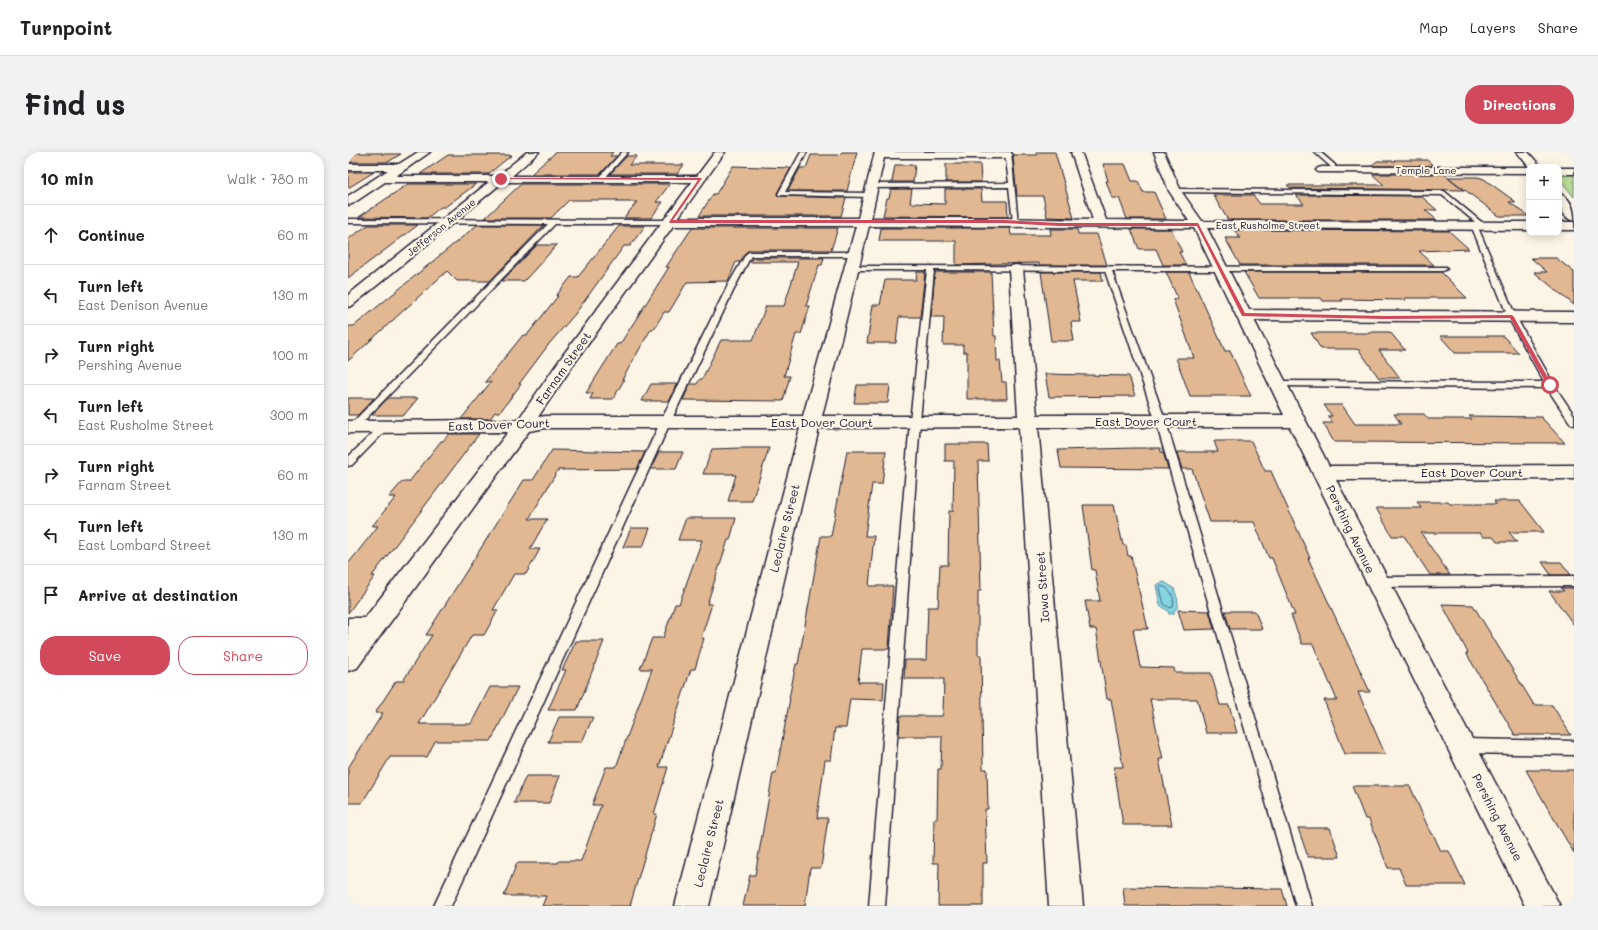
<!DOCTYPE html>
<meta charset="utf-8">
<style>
body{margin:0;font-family:Mali,sans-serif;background:#f2f2f2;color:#202124}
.controls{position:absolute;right:12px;top:12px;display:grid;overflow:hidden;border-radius:8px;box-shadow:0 2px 10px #0003}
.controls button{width:36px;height:36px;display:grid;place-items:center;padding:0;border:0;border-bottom:1px solid #e0e0e0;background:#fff;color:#202124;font:20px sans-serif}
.stop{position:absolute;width:12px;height:12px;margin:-9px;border:3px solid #d1495b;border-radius:50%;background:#fff}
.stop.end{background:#d1495b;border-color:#fff;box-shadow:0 1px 4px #0008}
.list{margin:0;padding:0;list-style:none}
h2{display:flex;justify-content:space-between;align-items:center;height:52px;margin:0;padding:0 16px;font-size:17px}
h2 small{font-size:13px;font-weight:400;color:#757577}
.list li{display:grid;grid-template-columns:26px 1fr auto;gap:12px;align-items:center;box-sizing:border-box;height:60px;padding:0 16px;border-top:1px solid #e0e0e0}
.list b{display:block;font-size:15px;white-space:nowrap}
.list p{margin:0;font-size:13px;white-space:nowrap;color:#757577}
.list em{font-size:13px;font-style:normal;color:#757577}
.actions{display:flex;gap:8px;padding:12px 16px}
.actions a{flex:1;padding:9px 0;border:1px solid #d1495b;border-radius:16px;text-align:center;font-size:14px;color:#d1495b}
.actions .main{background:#d1495b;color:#fff}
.icon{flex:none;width:22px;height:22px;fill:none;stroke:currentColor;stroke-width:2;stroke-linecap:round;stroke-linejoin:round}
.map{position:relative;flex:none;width:1226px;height:754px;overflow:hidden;border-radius:16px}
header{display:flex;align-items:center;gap:24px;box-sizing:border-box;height:56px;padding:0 20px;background:#fff;border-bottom:1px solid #e0e0e0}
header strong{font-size:19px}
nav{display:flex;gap:22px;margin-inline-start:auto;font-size:14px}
.intro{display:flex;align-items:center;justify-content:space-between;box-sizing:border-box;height:96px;padding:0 24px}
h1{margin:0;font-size:28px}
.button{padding:10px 18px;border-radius:16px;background:#d1495b;color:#fff;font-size:14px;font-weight:700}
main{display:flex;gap:24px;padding:0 24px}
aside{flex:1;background:#fff;border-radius:16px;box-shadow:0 2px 10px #0003}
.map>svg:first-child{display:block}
</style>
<header>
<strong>Turnpoint</strong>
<nav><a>Map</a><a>Layers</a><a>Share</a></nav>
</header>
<div class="intro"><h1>Find us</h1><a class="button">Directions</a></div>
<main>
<aside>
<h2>10 min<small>Walk · 780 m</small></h2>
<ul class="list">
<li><svg class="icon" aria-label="ahead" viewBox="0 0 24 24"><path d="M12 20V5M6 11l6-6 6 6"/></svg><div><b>Continue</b></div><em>60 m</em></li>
<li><svg class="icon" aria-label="left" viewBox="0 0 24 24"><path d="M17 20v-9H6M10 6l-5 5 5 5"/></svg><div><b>Turn left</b><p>East Denison Avenue</p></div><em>130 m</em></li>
<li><svg class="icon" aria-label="right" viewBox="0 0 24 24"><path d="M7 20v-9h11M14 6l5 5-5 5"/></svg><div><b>Turn right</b><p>Pershing Avenue</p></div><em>100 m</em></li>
<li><svg class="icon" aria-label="left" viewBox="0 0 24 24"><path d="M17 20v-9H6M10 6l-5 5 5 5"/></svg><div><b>Turn left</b><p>East Rusholme Street</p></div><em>300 m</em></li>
<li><svg class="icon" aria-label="right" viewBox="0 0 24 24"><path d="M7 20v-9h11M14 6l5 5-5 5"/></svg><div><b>Turn right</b><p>Farnam Street</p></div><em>60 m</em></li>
<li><svg class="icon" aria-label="left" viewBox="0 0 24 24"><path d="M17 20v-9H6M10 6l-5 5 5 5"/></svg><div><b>Turn left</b><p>East Lombard Street</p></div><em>130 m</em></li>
<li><svg class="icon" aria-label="arrive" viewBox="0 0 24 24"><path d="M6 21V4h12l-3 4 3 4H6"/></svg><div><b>Arrive at destination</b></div></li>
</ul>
<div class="actions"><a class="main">Save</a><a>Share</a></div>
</aside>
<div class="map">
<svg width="1226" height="754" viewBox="0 0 1226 754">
<rect width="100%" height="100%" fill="#fcf5e5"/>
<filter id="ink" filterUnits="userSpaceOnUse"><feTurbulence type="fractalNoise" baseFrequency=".025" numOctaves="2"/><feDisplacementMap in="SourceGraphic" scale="8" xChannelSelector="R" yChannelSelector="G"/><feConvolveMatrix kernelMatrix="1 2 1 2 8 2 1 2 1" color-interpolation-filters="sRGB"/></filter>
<g filter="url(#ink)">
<polygon fill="#b8dc97" stroke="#6d7f69" points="1211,22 1226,22 1226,45 1211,26"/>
<path fill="#85d4e2" stroke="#5d8d9f" d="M 816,430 L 826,436 C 828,444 834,454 826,459 L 826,462 L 821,462 L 820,459 L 812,453 L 808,433 Z"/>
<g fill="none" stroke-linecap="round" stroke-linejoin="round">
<path stroke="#4a697e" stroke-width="1" d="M 813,434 C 823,436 827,445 825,455 L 822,456 L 816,452 L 812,436 Z"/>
</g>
<g fill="#e1b891" stroke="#22223b">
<polygon points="208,0 265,0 262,4 269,4 252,22 183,22"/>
<polygon points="494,0 509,0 499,39 440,39 452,16 458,16 463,3 491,3"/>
<polygon points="688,0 707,0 726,66 699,65 695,44 669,44 665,5 666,3 689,3"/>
<polygon points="0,1 35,1 34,2 53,2 40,10 0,10"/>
<polygon points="100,3 164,3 140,22 72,22"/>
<polygon points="279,4 289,4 281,13 336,13 329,22 262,22"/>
<polygon points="1046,8 1079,8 1086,14 1023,14 1029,9 1047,9"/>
<polygon points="598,12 632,12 633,30 598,30"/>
<polygon points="755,12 777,12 784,29 790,29 795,40 806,40 818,67 779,67 771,46 764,46 758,29 760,29"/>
<polygon points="547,13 567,13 565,30 544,30"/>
<polygon points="385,14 443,16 429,41 430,44 498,46 493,64 351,64 365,42 368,42"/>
<polygon points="0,20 26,20 0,36"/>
<polygon points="1024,22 1096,22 1116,38 942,36 939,33 1036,33"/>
<polygon points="1100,25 1130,25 1136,27 1168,50 1161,50 1181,64 1151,64"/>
<polygon points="60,32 128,32 97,55 93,55 79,66 11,65"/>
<polygon points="173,32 322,32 308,50 315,50 303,66 276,66 289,50 268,50 270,48 221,48 203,66 137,66"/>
<polygon points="543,37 564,37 562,51 597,52 597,37 633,37 634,49 659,49 660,65 535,64 539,46 541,46"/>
<polygon points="865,43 905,43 912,52 956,52 948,43 1073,44 1089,58 1077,58 1089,68 880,68"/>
<polygon points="20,73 70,73 0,126 0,87"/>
<polygon points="129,73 196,73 142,129 109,129 99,119 0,209 0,174 6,174"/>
<polygon points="271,74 297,74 282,94 276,94 227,162 201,192 171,232 173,232 152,260 147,260 142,267 113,267 143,230 137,230 175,183 179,183 210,144 208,144 223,125 230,125"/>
<polygon points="344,76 490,76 483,98 401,98 397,101 392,110 388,110 380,129 339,130 321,160 316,160 306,177 303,177 274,228 276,228 265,247 242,247 245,241 238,241 269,192 272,192 290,164 321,115 318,115"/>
<polygon points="533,76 662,76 663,83 703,83 702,77 729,77 730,82 749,82 759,113 691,113 691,111 608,113 608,89 531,89"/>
<polygon points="783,77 823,77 834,100 831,100 838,113 815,113 808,97 791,97"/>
<polygon points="886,78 1101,79 1121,97 1071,99 1086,113 892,113 877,86 892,86"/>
<polygon points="189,93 209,93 176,129 154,129"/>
<polygon points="404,106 476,106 474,113 471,113 458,154 462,154 453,182 448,182 436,224 442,224 435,249 335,248 342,232 349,232 352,227 354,227 373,188 405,188 418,154 436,154 450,110 402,110"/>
<polygon points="1183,106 1208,106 1226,120 1226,153 1186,120 1199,120"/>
<polygon points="569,120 577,120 572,165 551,165 548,191 519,191 525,153 532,153 537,128 568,128"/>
<polygon points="587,120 643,120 646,184 648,184 649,209 652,209 654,230 658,230 659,247 619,247 619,200 615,200 615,193 595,193 596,165 583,165"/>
<polygon points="693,120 753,120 755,129 725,129 733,170 723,170 726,189 703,189"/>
<polygon points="818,120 841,120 877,199 882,199 903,244 842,244 828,206 846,206 825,147 830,147"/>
<polygon points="896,120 1093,120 1119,146 1056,146 1058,148 993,147 995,149 975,149 973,146 911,146"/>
<polygon points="1023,180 1042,180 1057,198 1031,198 1052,226 1031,226 1011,198 1007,197 973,197 963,181 1024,181"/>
<polygon points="1092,184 1155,184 1171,201 1107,201"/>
<polygon points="697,222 781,224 787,244 701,245"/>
<polygon points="303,232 329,232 322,248 319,249 294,249"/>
<polygon points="509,233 542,233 540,251 506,251"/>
<polygon points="0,246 26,246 10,263 0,263"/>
<polygon points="40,246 70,246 56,263 24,263"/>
<polygon points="976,253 994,253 1007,272 1053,272 1046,262 1076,262 1080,267 1124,267 1121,264 1193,265 1217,291 986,290 975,271 985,271 980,264 984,264"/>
<polygon points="101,282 131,282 24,424 27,424 0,461 0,412 30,374 24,374 48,345 41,345 54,330 61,330 93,289 95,289"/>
<polygon points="866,289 903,289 917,319 923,319 962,406 960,406 1022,540 1010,540 1037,602 997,602 976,548 989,548 965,492 954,492 943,463 947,463 924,406 921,406 906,370 862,370 844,317 834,317 829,300 870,300"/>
<polygon points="597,292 639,292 640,309 630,309 633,439 630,439 630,503 633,503 635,617 639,617 640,657 637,657 639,711 635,711 635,754 590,754 591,711 585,711 586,667 589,667 590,617 593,617 594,584 551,584 552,564 594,564 595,561 596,527 556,527 557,508 578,508 580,455 590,455 592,413 600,413 601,359 605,359 606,309 597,309"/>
<polygon points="394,296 421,296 404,349 380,349 388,323 385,323 386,322 355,322 364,297"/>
<polygon points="787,296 812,296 813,300 815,300 820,317 713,316 710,298"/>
<polygon points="204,298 297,300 289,317 210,318 181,367 199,367 182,397 192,397 178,422 166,422 145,458 150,458 136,483 124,483 71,572 123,572 142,535 170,535 143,589 87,589 79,605 42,605 14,651 0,651 0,616 35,561 27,561 48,529 55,529 84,483 78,483 176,328 185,328"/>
<polygon points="499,299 538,299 534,332 524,332 517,384 526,384 521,434 545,434 541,497 514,497 510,530 536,530 535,548 502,547 498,576 487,576 483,608 477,608 469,666 480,666 473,716 462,716 457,754 395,754 402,723 407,723 425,621 428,621 442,546 441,546 448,512 450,512 473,384 483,384"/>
<polygon points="311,300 335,300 328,317 303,317"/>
<polygon points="1146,349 1172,349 1196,380 1161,380 1169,390 1149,390 1145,385 1135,385 1132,381 1073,381 1102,423 1082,423 1056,384 1044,384 1028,356 1073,356 1069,350 1100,350 1102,352 1148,352"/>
<polygon points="735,353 766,353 775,393 778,393 780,404 783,404 800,477 785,477 792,515 826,516 827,521 863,521 872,553 881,553 889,581 858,581 849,547 802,547 815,607 811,607 824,673 775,673 766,615 775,615 763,547 759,547 748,477 742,477 737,449 752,449 747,418 744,418"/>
<polygon points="338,366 388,366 382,388 380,388 359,452 364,452 353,486 356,486 347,517 343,517 311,615 320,615 306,662 309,662 282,754 194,754 198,744 156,744 169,711 210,711 211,709 233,709 253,653 244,653 258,615 268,615 304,517 292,517 304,486 315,486 327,452 331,452 354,388 330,388"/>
<polygon points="283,376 302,376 295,395 275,395"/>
<polygon points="1194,410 1213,410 1223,423 1203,423"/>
<polygon points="1213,436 1226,436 1226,473 1201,439 1216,439"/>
<polygon points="1094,452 1125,453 1186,553 1204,553 1223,583 1167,583 1118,501 1120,501"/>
<polygon points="830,458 861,459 866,477 836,478"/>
<polygon points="877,459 907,459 914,477 882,477"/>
<polygon points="228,489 256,489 229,558 200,558 218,518 214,518"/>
<polygon points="211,565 245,565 234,590 200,590"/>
<polygon points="1178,618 1226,618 1226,701 1199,655"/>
<polygon points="178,624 212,624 201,651 166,651"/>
<polygon points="1004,634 1062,634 1083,682 1085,682 1093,699 1101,699 1117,733 1058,733 1051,716 1040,716 1021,667 1017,667"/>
<polygon points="950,676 982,676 992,705 960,705"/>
<polygon points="775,735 934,737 939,754 777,754"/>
</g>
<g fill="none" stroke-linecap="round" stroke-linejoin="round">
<g stroke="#22223b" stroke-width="3">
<g id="service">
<polygon points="274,0 280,0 255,28 251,28 251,26"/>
<polygon points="453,0 459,0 437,40 521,41 524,43 521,45 431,43 430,42"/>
<polygon points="657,0 663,0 670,71 665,70 661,35 524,36 521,34 524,32 661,31"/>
<polygon points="966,0 972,0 987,13 987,15 983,15"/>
<polygon points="827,37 1096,39 1137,73 1132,74 1094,43 825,40 825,38"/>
<polygon points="0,67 322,68 325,70 322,72 207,72 8,277 2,277 0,275 2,273 200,72 0,71"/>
<polygon points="1126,71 1129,73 1168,165 1206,233 1226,263 1226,273 1223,272 1199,236 927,234 926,232 927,230 930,229 1196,230 1160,165 1123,73"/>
<polygon points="401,100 506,100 509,102 506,104 403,104 388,133 322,271 103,754 86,754 312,271 380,133 398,102"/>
<polygon points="499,114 1098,115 1099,117 1095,119 764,119 818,270 964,754 948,754 808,270 757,119 586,118 572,269 537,754 521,754 562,269 579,118 502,118 498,116"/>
<polygon points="35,273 40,276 38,278 4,313 0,314 0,305 32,274"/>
<polygon points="1226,424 1226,434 1029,435 1025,433 1023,430 1025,427 1029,425"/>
<polygon points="1115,587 1226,589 1226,603 1115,601 1110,599 1108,594 1110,589"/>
</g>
</g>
<g stroke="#22223b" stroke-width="3">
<g id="minor">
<path d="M 70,0 L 82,0 L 48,24 L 150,24 L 179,0 L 191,0 L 164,24 L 349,24 L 367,0 L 377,0 L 330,66 L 510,66 L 527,0 L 661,0 L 665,3 L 660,6 L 536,6 L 523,66 L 656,66 L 745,68 L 723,0 L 733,0 L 758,68 L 841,69 L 821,39 L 806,0 L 816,0 L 833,39 L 854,69 L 1181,70 L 1181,78 L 859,76 L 901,158 L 1226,160 L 1226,170 L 906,168 L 981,314 L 1226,313 L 1226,327 L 988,328 L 1212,754 L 1177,754 L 942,275 L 690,275 L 735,754 L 701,754 L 671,275 L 471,276 L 361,754 L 327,754 L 452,276 L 198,276 L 181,279 L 9,516 L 0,519 L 0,488 L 1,486 L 0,486 L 0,466 L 17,466 L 160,280 L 0,281 L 0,269 L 170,268 L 215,203 L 344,30 L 155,30 L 5,153 L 0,155 L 0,143 L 141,30 L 37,30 L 4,52 L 0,53 L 0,44 L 40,18 L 0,18 L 0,12 L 51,12 ZM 325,74 L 508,74 L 455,264 L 198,264 L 190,265 L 228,209 ZM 521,74 L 846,76 L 936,263 L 689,263 L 675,117 L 673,114 L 668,113 L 663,114 L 661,117 L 670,264 L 474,264 Z"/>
<polygon points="974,15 1183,15 1181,15 1181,21 970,20 968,18 970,16"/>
<rect x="1211" y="70" width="15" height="8"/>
</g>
</g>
<g stroke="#22223b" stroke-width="3">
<rect id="tertiary" x="1211" y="16" width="15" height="6"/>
</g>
<g stroke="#22223b" stroke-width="3">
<g id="trunk">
<polygon points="1169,0 1180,0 1193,15 1181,15"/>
<path d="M 1211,42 C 1223,45 1226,58 1226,69 C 1214,66 1211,53 1211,42 Z"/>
</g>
</g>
<use href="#service" fill="#fcf5e5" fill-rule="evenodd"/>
<use href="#minor" fill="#fcf5e5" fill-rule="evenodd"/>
<use href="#tertiary" fill="#fcf5e5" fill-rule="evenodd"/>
<use href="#trunk" fill="#fcf5e5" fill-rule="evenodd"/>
</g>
</g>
<polygon fill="#d1495b" points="153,26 354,26 325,68 656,68 711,71 850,71 897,161 1036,164 1164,163 1166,165 1204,233 1202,235 1199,233 1162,166 1036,167 894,164 849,74 711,74 656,71 322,71 321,70 350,28 151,27"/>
<g text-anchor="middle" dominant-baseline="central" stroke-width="4" stroke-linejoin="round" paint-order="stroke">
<g font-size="10" fill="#22223b" stroke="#fcf5e5">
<text x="1078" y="18">Temple Lane</text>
<text x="920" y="73">East Rusholme Street</text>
<text transform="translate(93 75) rotate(-39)">Jefferson Avenue</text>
</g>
<g font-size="12" fill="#22223b" stroke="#fcf5e5">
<text transform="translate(215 216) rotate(-55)">Farnam Street</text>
<text x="798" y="269">East Dover Court</text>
<text x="474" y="270">East Dover Court</text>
<text transform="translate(151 272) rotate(-2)">East Dover Court</text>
<text x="1124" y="320">East Dover Court</text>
<text transform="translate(436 376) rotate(-76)">Leclaire Street</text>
<text transform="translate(1003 377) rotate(64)">Pershing Avenue</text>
<text transform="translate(694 435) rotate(-94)">Iowa Street</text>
<text transform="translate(1150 665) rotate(63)">Pershing Avenue</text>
<text transform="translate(360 691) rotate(-76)">Leclaire Street</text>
</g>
</g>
</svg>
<div class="controls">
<button>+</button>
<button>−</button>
</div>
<div class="stop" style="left:1202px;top:233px"></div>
<div class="stop end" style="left:153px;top:27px"></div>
</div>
</main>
